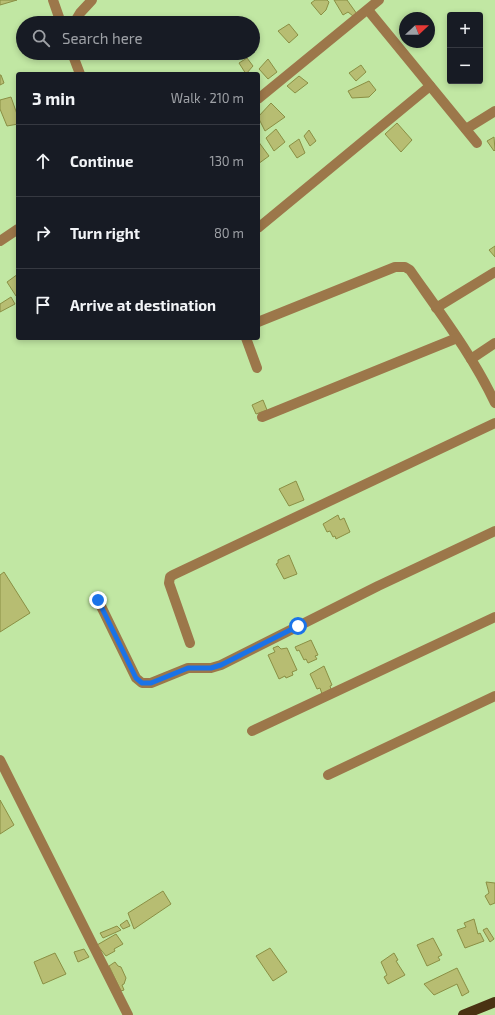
<!DOCTYPE html>
<meta charset="utf-8">
<style>
body{margin:0;font-family:"Exo 2",sans-serif;background:#20242c;color:#f1f3f6}
.controls{position:absolute;right:12px;top:12px;display:grid;overflow:hidden;border-radius:4px;box-shadow:0 2px 6px #0003}
.controls button{width:36px;height:36px;display:grid;place-items:center;padding:0;border:0;border-bottom:1px solid #363941;background:#171b24;color:#f1f3f6;font:20px sans-serif}
.compass{position:absolute;left:399px;top:12px;width:36px;height:36px;border-radius:50%;background:#171b24;box-shadow:0 2px 6px #0003;rotate:68deg}
.stop{position:absolute;width:12px;height:12px;margin:-9px;border:3px solid #1a73e8;border-radius:50%;background:#fff}
.stop.end{background:#1a73e8;border-color:#fff;box-shadow:0 1px 4px #0008}
.list{margin:0;padding:0;list-style:none}
h2{display:flex;justify-content:space-between;align-items:center;height:52px;margin:0;padding:0 16px;font-size:17px}
h2 small{font-size:13px;font-weight:400;color:#9ea1a6}
.list li{display:grid;grid-template-columns:26px 1fr auto;gap:12px;align-items:center;box-sizing:border-box;height:72px;padding:0 16px;border-top:1px solid #363941}
.list b{display:block;font-size:15px;white-space:nowrap}
.list em{font-size:13px;font-style:normal;color:#9ea1a6}
.icon{flex:none;width:22px;height:22px;fill:none;stroke:currentColor;stroke-width:2;stroke-linecap:round;stroke-linejoin:round}
.map{position:relative;flex:none;width:495px;height:1015px;overflow:hidden}
.search{position:absolute;background:#171b24;box-shadow:0 2px 6px #0003;left:16px;top:16px;width:244px;height:44px;display:flex;align-items:center;gap:10px;box-sizing:border-box;padding:0 14px;border-radius:22px;color:#9ea1a6;font-size:15px}
.panel{position:absolute;background:#171b24;box-shadow:0 2px 6px #0003;left:16px;top:72px;width:244px;height:268px;border-radius:4px}
.map>svg:first-child{display:block}
</style>
<div class="map">
<svg width="495" height="1015" viewBox="0 0 495 1015">
<rect width="100%" height="100%" fill="#c1e7a3"/>
<g fill="#b7bd72" stroke="#8a8f44">
<polygon points="0,0 17,0 0,5"/>
<polygon points="315,0 327,0 329,2 326,10 321,15 311,3"/>
<polygon points="334,0 347,0 357,14 353,16 348,12 343,15"/>
<polygon points="289,24 298,35 289,43 278,31"/>
<polygon points="247,58 253,66 246,74 239,63"/>
<polygon points="268,59 277,72 268,79 259,69"/>
<polygon points="361,65 366,72 356,81 349,73"/>
<polygon points="1,75 4,83 0,85 0,75"/>
<polygon points="299,76 308,83 295,93 287,86"/>
<polygon points="369,81 376,90 369,97 352,98 348,91"/>
<polygon points="11,97 18,117 18,124 7,126 0,109 0,100"/>
<polygon points="271,103 285,117 265,131 258,117"/>
<polygon points="397,123 412,140 401,152 385,134"/>
<polygon points="276,129 285,142 274,151 266,138"/>
<polygon points="309,130 316,141 310,146 304,136"/>
<polygon points="494,137 495,150 494,151 487,141"/>
<polygon points="299,139 305,153 297,158 289,146"/>
<polygon points="258,141 269,156 258,164"/>
<polygon points="495,246 495,257 489,250"/>
<polygon points="18,274 18,295 16,296 7,282"/>
<polygon points="11,297 15,304 0,312 0,304"/>
<polygon points="263,400 267,410 256,414 252,405"/>
<polygon points="296,481 304,500 289,506 279,489"/>
<polygon points="338,515 340,520 344,518 350,532 336,539 335,536 333,537 330,531 327,532 323,524"/>
<polygon points="289,555 297,574 284,579 276,564 278,563 278,560"/>
<polygon points="4,572 30,613 0,632 0,575"/>
<polygon points="311,640 318,655 315,656 317,659 308,663 306,659 304,660 299,650 297,651 295,647"/>
<polygon points="278,646 281,649 287,648 297,670 292,672 293,675 286,678 285,676 279,679 268,655 275,652 273,648"/>
<polygon points="324,666 332,685 330,686 331,689 322,694 320,688 317,689 310,674"/>
<polygon points="0,800 14,825 0,834"/>
<polygon points="486,882 495,883 495,903 490,905 485,896 489,893"/>
<polygon points="163,891 171,904 134,929 128,913"/>
<polygon points="474,919 478,934 480,933 484,941 465,948 457,930 466,927 464,923"/>
<polygon points="127,920 130,926 123,929 120,925"/>
<polygon points="117,926 121,930 103,938 100,933"/>
<polygon points="487,928 494,939 490,942 483,930"/>
<polygon points="116,934 123,944 114,949 115,951 106,956 97,945"/>
<polygon points="433,938 442,955 438,957 440,960 427,966 417,945"/>
<polygon points="270,948 287,972 273,981 256,956"/>
<polygon points="84,949 89,957 78,962 74,952"/>
<polygon points="55,953 66,974 43,984 34,962"/>
<polygon points="394,953 398,960 396,961 405,975 388,984 384,977 387,975 381,962"/>
<polygon points="115,962 118,966 121,967 126,978 124,984 122,985 124,990 121,991 109,966"/>
<polygon points="457,968 469,992 462,996 457,984 434,995 424,984"/>
</g>
<g fill="none" stroke-linecap="round" stroke-linejoin="round">
<g stroke="#9c774a" stroke-width="10">
<polyline points="53,0 61,23"/>
<polyline points="368,10 477,143"/>
<polyline points="74,23 80,13 92,0"/>
<polyline points="72,53 80,74"/>
<polyline points="258,99 379,0"/>
<polyline points="466,129 495,111"/>
<polyline points="258,228 430,86"/>
<polyline points="0,241 18,229"/>
<polyline points="436,308 495,272"/>
<path d="M 258,322 L 395,267 L 405,267 L 410,270 C 440,313 473,356 495,403"/>
<polyline points="246,338 257,368"/>
<polyline points="471,359 495,343"/>
<polyline points="262,417 457,338"/>
<polyline points="98,600 136,678 142,683 151,683 188,668 211,668 221,665 378,586 495,531"/>
<polyline points="190,643 169,583 170,577 173,575 495,423"/>
<polyline points="252,731 495,617"/>
<polyline points="0,760 128,1015"/>
<polyline points="328,775 495,696"/>
</g>
<polyline stroke="#4a3212" stroke-width="10" points="463,1015 495,1002"/>
</g>
<g fill="none" stroke-linecap="round" stroke-linejoin="round">
<polyline stroke="#1a73e8" stroke-width="5" points="98,600 136,678 142,683 151,683 188,668 211,668 221,665 298,626"/>
</g>
</svg>
<div class="controls">
<button>+</button>
<button>−</button>
</div>
<svg class="compass" viewBox="-18 -18 36 36"><path d="M0-13l5 13h-10z" fill="#e53935"/><path d="M0 13l5-13h-10z" fill="#9ea1a6"/></svg>
<div class="stop" style="left:298px;top:626px"></div>
<div class="stop end" style="left:98px;top:600px"></div>
<div class="search"><svg class="icon" aria-label="search" viewBox="0 0 24 24"><circle cx="10" cy="10" r="6"/><path d="M15 15l6 6"/></svg>Search here</div>
<section class="panel">
<h2>3 min<small>Walk · 210 m</small></h2>
<ul class="list">
<li><svg class="icon" aria-label="ahead" viewBox="0 0 24 24"><path d="M12 20V5M6 11l6-6 6 6"/></svg><div><b>Continue</b></div><em>130 m</em></li>
<li><svg class="icon" aria-label="right" viewBox="0 0 24 24"><path d="M7 20v-9h11M14 6l5 5-5 5"/></svg><div><b>Turn right</b></div><em>80 m</em></li>
<li><svg class="icon" aria-label="arrive" viewBox="0 0 24 24"><path d="M6 21V4h12l-3 4 3 4H6"/></svg><div><b>Arrive at destination</b></div></li>
</ul>
</section>
</div>
